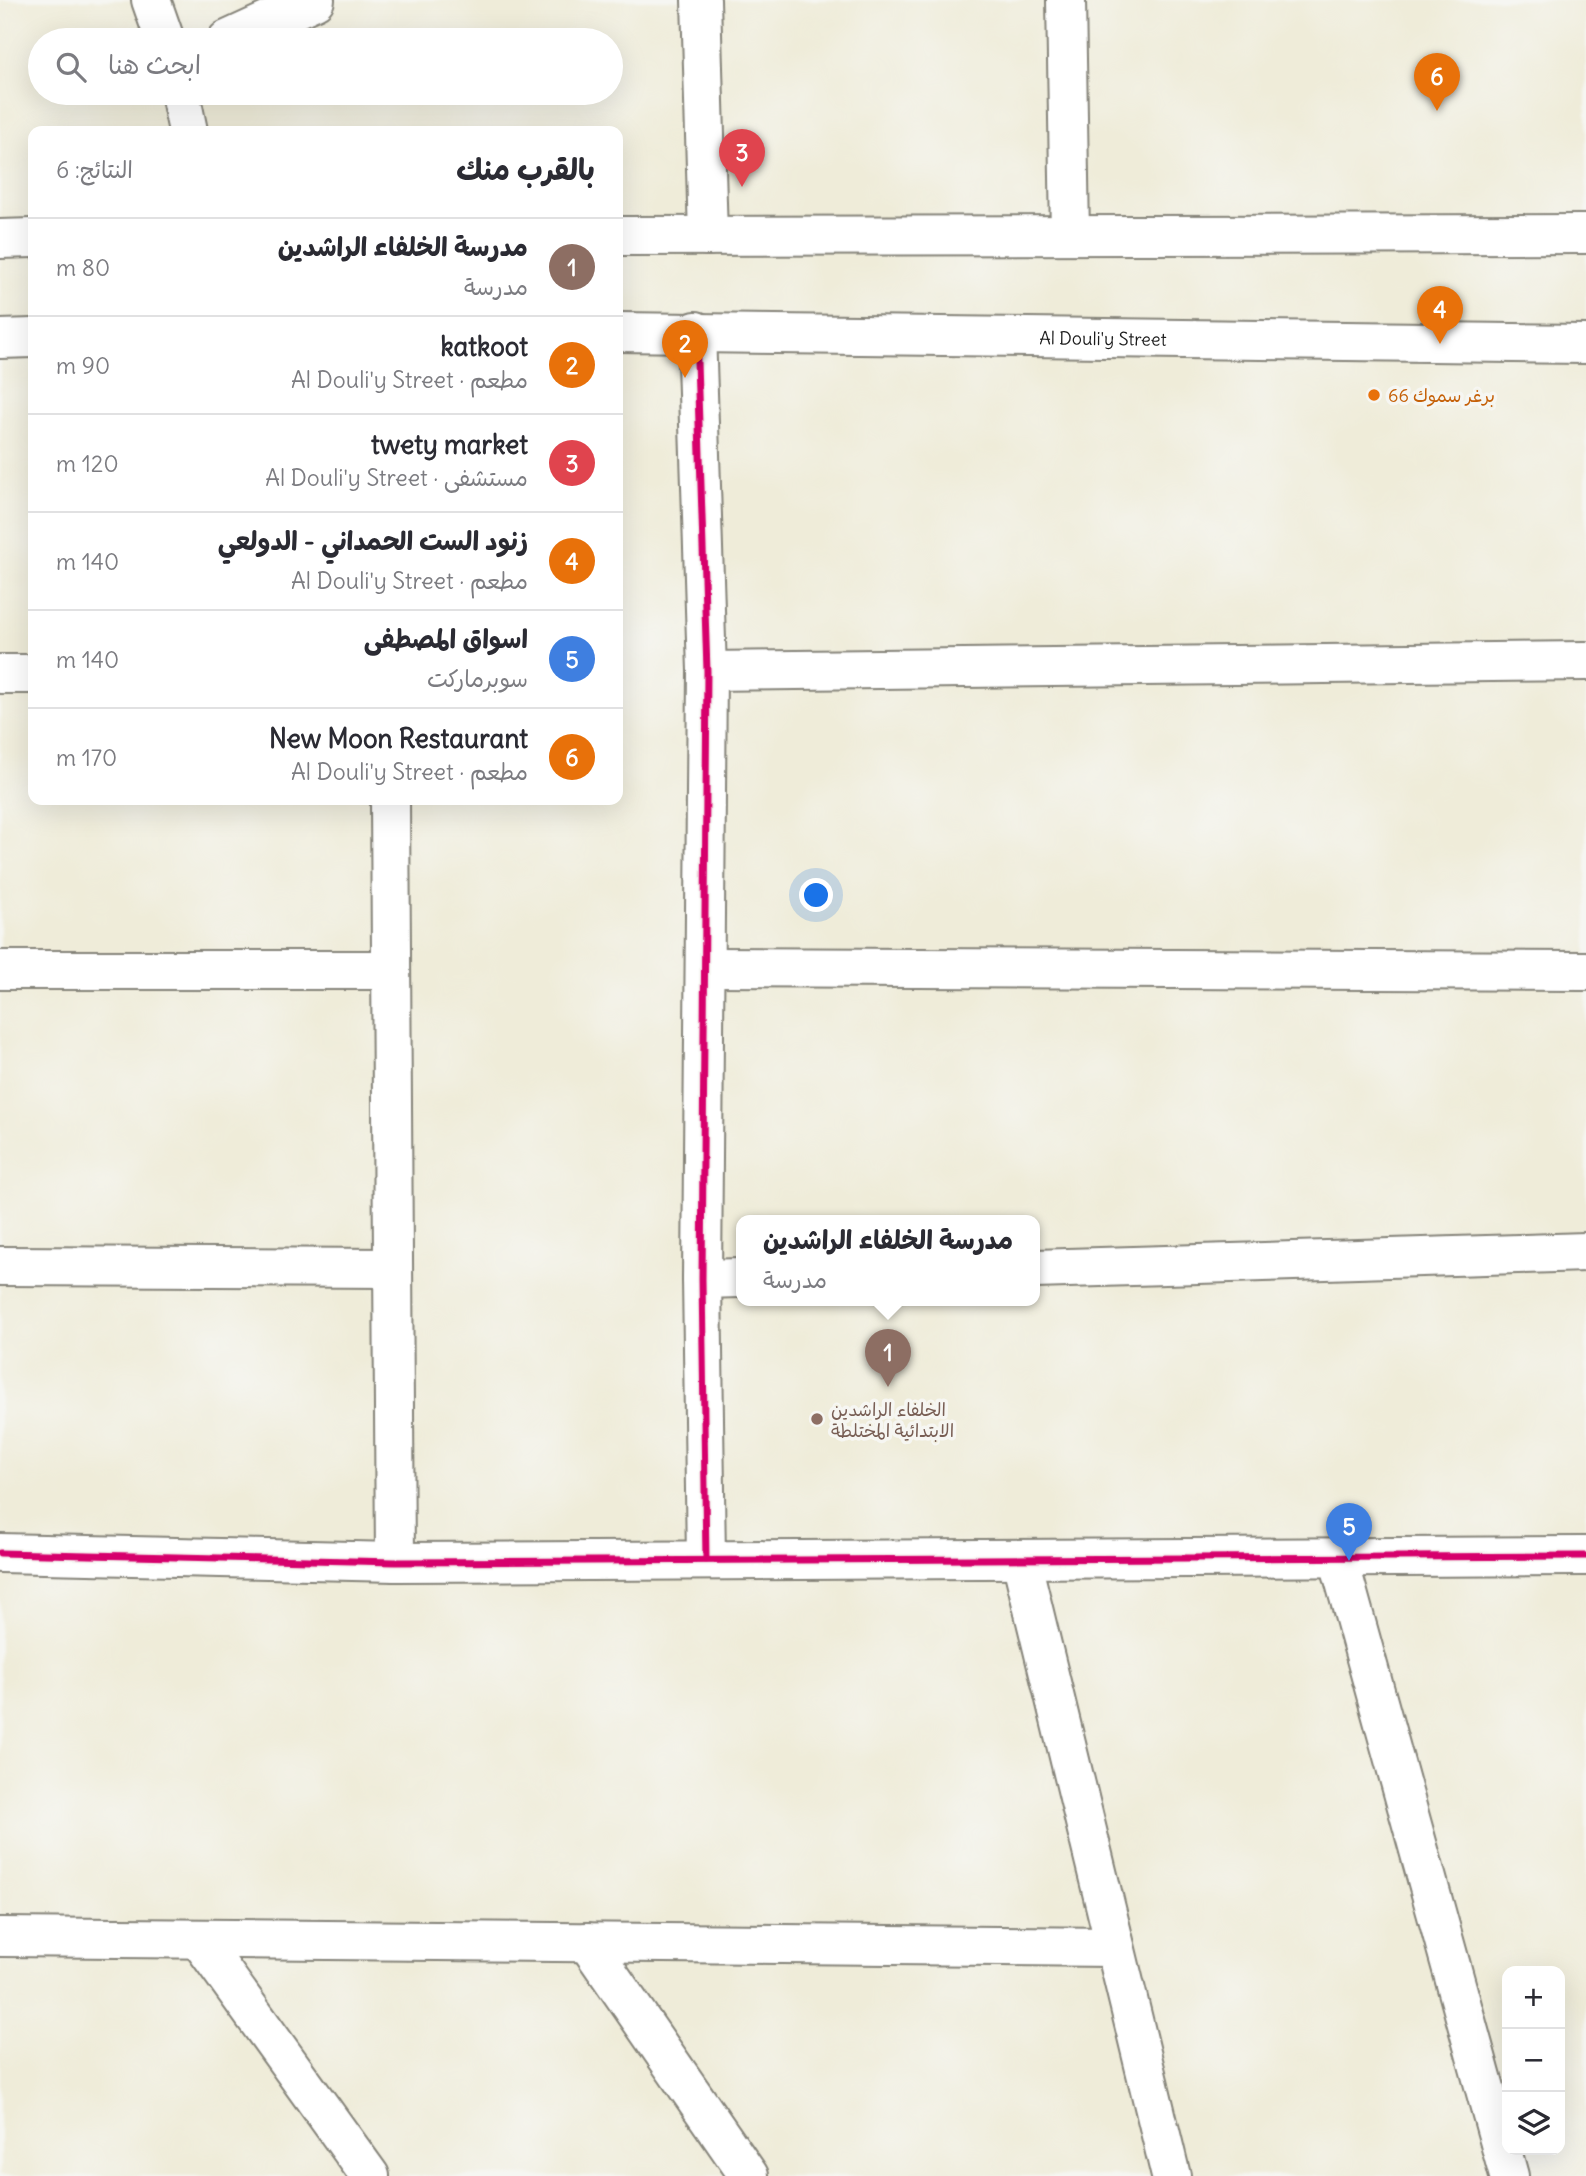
<!DOCTYPE html>
<html lang="ar">
<meta charset="utf-8">
<style>
body{margin:0;font-family:Delius,"Playpen Sans Arabic",sans-serif;background:#f7f7f7;color:#2b2b33;direction:rtl}
.controls{position:absolute;right:21px;bottom:21px;display:grid;overflow:hidden;border-radius:14px;box-shadow:0 7px 28px #0002}
.controls button{width:63px;height:63px;display:grid;place-items:center;padding:0;border:0;border-bottom:2px solid #e1e1e2;background:#fff;color:#2b2b33;font:35px sans-serif}
.you{position:absolute;left:817px;top:896px;width:24px;height:24px;margin:-18px;border:5px solid #fff;border-radius:50%;background:#1a73e8;box-shadow:0 0 0 10px #1a73e833}
.badge{display:grid;place-items:center;width:46px;height:46px;border-radius:50%;background:#b5179e;color:#fff;font-size:23px;font-weight:700}
.pin{position:absolute;translate:-50% -58px;filter:drop-shadow(0 2px 4px #0008)}
.pin::after{content:'';position:absolute;top:37px;width:24px;height:21px;background:inherit;clip-path:polygon(0 0,100% 0,50% 100%)}
.popup{position:absolute;left:736px;top:1215px;width:304px;height:91px;box-sizing:border-box;display:grid;place-content:center;border-radius:14px;background:#fff;filter:drop-shadow(0 2px 5px #0005);font-size:23px;white-space:nowrap;color:#7c7c81}
.popup b{font-size:26px;color:#2b2b33}
.popup::after{content:'';position:absolute;left:50%;top:100%;margin-left:-14px;border:14px solid transparent;border-top-color:#fff}
.list{margin:0;padding:0;list-style:none}
h2{display:flex;justify-content:space-between;align-items:center;height:91px;margin:0;padding:0 28px;font-size:30px}
h2 small{font-size:23px;font-weight:400;color:#7c7c81}
.list li{display:grid;grid-template-columns:46px 1fr auto;gap:21px;align-items:center;box-sizing:border-box;height:98px;padding:0 28px;border-top:2px solid #e1e1e2}
.list b{display:block;font-size:26px;white-space:nowrap}
.list p{margin:0;font-size:23px;white-space:nowrap;color:#7c7c81}
.list em{font-size:23px;font-style:normal;color:#7c7c81}
.icon{flex:none;width:38px;height:38px;fill:none;stroke:currentColor;stroke-width:2;stroke-linecap:round;stroke-linejoin:round}
.map{position:relative;flex:none;width:1586px;height:2176px;overflow:hidden;direction:ltr}
.search{position:absolute;background:#fff;box-shadow:0 7px 28px #0002;left:28px;top:28px;width:595px;height:77px;display:flex;align-items:center;gap:18px;box-sizing:border-box;padding:0 24px;border-radius:38px;color:#7c7c81;font-size:26px}
.panel{position:absolute;background:#fff;box-shadow:0 7px 28px #0002;left:28px;top:126px;width:595px;height:679px;border-radius:14px;direction:rtl}
.map>svg:first-child{display:block}
</style>
<div class="map">
<svg width="1586" height="2176" viewBox="0 0 1586 2176">
<rect width="100%" height="100%" fill="#f6f6f2"/>
<filter id="ink" filterUnits="userSpaceOnUse"><feTurbulence type="fractalNoise" baseFrequency=".0143" numOctaves="2"/><feDisplacementMap in="SourceGraphic" scale="14" xChannelSelector="R" yChannelSelector="G"/><feConvolveMatrix kernelMatrix="1 2 1 2 8 2 1 2 1" color-interpolation-filters="sRGB"/></filter>
<filter id="wash" filterUnits="userSpaceOnUse"><feTurbulence type="fractalNoise" baseFrequency=".00686" numOctaves="4" result="noise"/><feDisplacementMap in="SourceGraphic" scale="28" xChannelSelector="R" yChannelSelector="G"/><feGaussianBlur stdDeviation="1.57" result="paint"/><feColorMatrix in="noise" values="0 0 0 0 0 0 0 0 0 0 0 0 0 0 0 0 0 1.4 0 .05"/><feComposite in="paint" operator="in"/></filter>
<g filter="url(#wash)">
<rect width="100%" height="100%" fill="#efecd9"/>
</g>
<g filter="url(#ink)">
<g fill="none" stroke-linecap="round" stroke-linejoin="round">
<g stroke="#86847a" stroke-width="42">
<g id="minor">
<polyline points="151,0 165,40"/>
<polyline points="701,0 708,236"/>
<polyline points="1066,0 1070,235"/>
<polyline points="227,40 315,0"/>
<polyline points="180,93 188,131"/>
<polyline points="696,331 707,671 702,1279 706,1560"/>
<polyline points="707,671 1586,661"/>
<polyline points="0,674 33,674"/>
<polyline points="390,800 395,1562"/>
<polyline points="706,967 1586,971"/>
<polyline points="0,970 391,970"/>
<polyline points="0,1266 393,1268"/>
<polyline points="1035,1269 1586,1252"/>
<polyline points="702,1279 741,1278"/>
<polyline points="0,1553 395,1562 1586,1556"/>
<polyline points="1338,1557 1509,2176"/>
<polyline points="1021,1559 1171,2176"/>
<polyline points="0,1937 1115,1947"/>
<polyline points="199,1939 370,2176"/>
<polyline points="587,1942 749,2176"/>
</g>
</g>
<g stroke="#86847a" stroke-width="42">
<g id="major">
<polyline points="618,236 1586,234"/>
<polyline points="0,239 33,238"/>
<path id="s1" d="M 618,332 L 1586,344"/>
<polyline points="0,339 33,338"/>
</g>
</g>
<use href="#minor" stroke="#fff" stroke-width="38"/>
<use href="#major" stroke="#fff" stroke-width="38"/>
<g stroke="#f6f6f2" stroke-width="11">
<g id="cycleway">
<polyline points="696,331 707,671 702,1279 706,1560"/>
<polyline points="0,1553 395,1562 1586,1556"/>
</g>
</g>
<use href="#cycleway" stroke="#d6006c" stroke-width="7"/>
</g>
</g>
<circle fill="#e8710a" stroke="#f6f6f2" stroke-width="2.5" cx="1374" cy="395" r="7"/>
<circle fill="#8d6e63" stroke="#f6f6f2" stroke-width="2.5" cx="817" cy="1419" r="7"/>
<g text-anchor="middle" dominant-baseline="central" stroke-width="7" stroke-linejoin="round" paint-order="stroke">
<g font-size="18" fill="#1c1c1c" stroke="#f6f6f2">
<text stroke="none"><textPath href="#s1" startOffset="485">Al Douli'y Street</textPath></text>
</g>
<g font-size="18" fill="#c56008" stroke="#f6f6f2" text-anchor="start">
<text x="1388" y="395">برغر سموك 66</text>
</g>
<g font-size="18" fill="#785e54" stroke="#f6f6f2" text-anchor="start">
<text x="831" y="1409">الخلفاء الراشدين<tspan x="831" dy="21">الابتدائية المختلطة</tspan></text>
</g>
</g>
</svg>
<div class="controls">
<button>+</button>
<button>−</button>
<button><svg class="icon" aria-label="layers" viewBox="0 0 24 24"><path d="M12 4l9 5-9 5-9-5zM3 14l9 5 9-5"/></svg></button>
</div>
<div class="you"></div>
<div class="pin badge" style="left:888px;top:1387px;background:#8d6e63">1</div>
<div class="popup"><b>مدرسة الخلفاء الراشدين</b>مدرسة</div>
<div class="pin badge" style="left:685px;top:378px;background:#e8710a">2</div>
<div class="pin badge" style="left:742px;top:187px;background:#e0444e">3</div>
<div class="pin badge" style="left:1440px;top:344px;background:#e8710a">4</div>
<div class="pin badge" style="left:1349px;top:1561px;background:#3f7fe0">5</div>
<div class="pin badge" style="left:1437px;top:111px;background:#e8710a">6</div>
<div class="search"><svg class="icon" aria-label="search" viewBox="0 0 24 24"><circle cx="10" cy="10" r="6"/><path d="M15 15l6 6"/></svg>ابحث هنا</div>
<section class="panel">
<h2>بالقرب منك<small>النتائج: 6</small></h2>
<ul class="list">
<li><span class="badge" style="background:#8d6e63">1</span><div><b>مدرسة الخلفاء الراشدين</b><p>مدرسة</p></div><em>80 m</em></li>
<li><span class="badge" style="background:#e8710a">2</span><div><b>katkoot</b><p>مطعم · Al Douli'y Street</p></div><em>90 m</em></li>
<li><span class="badge" style="background:#e0444e">3</span><div><b>twety market</b><p>مستشفى · Al Douli'y Street</p></div><em>120 m</em></li>
<li><span class="badge" style="background:#e8710a">4</span><div><b>زنود الست الحمداني - الدولعي</b><p>مطعم · Al Douli'y Street</p></div><em>140 m</em></li>
<li><span class="badge" style="background:#3f7fe0">5</span><div><b>اسواق المصطفى</b><p>سوبرماركت</p></div><em>140 m</em></li>
<li><span class="badge" style="background:#e8710a">6</span><div><b>New Moon Restaurant</b><p>مطعم · Al Douli'y Street</p></div><em>170 m</em></li>
</ul>
</section>
</div>
